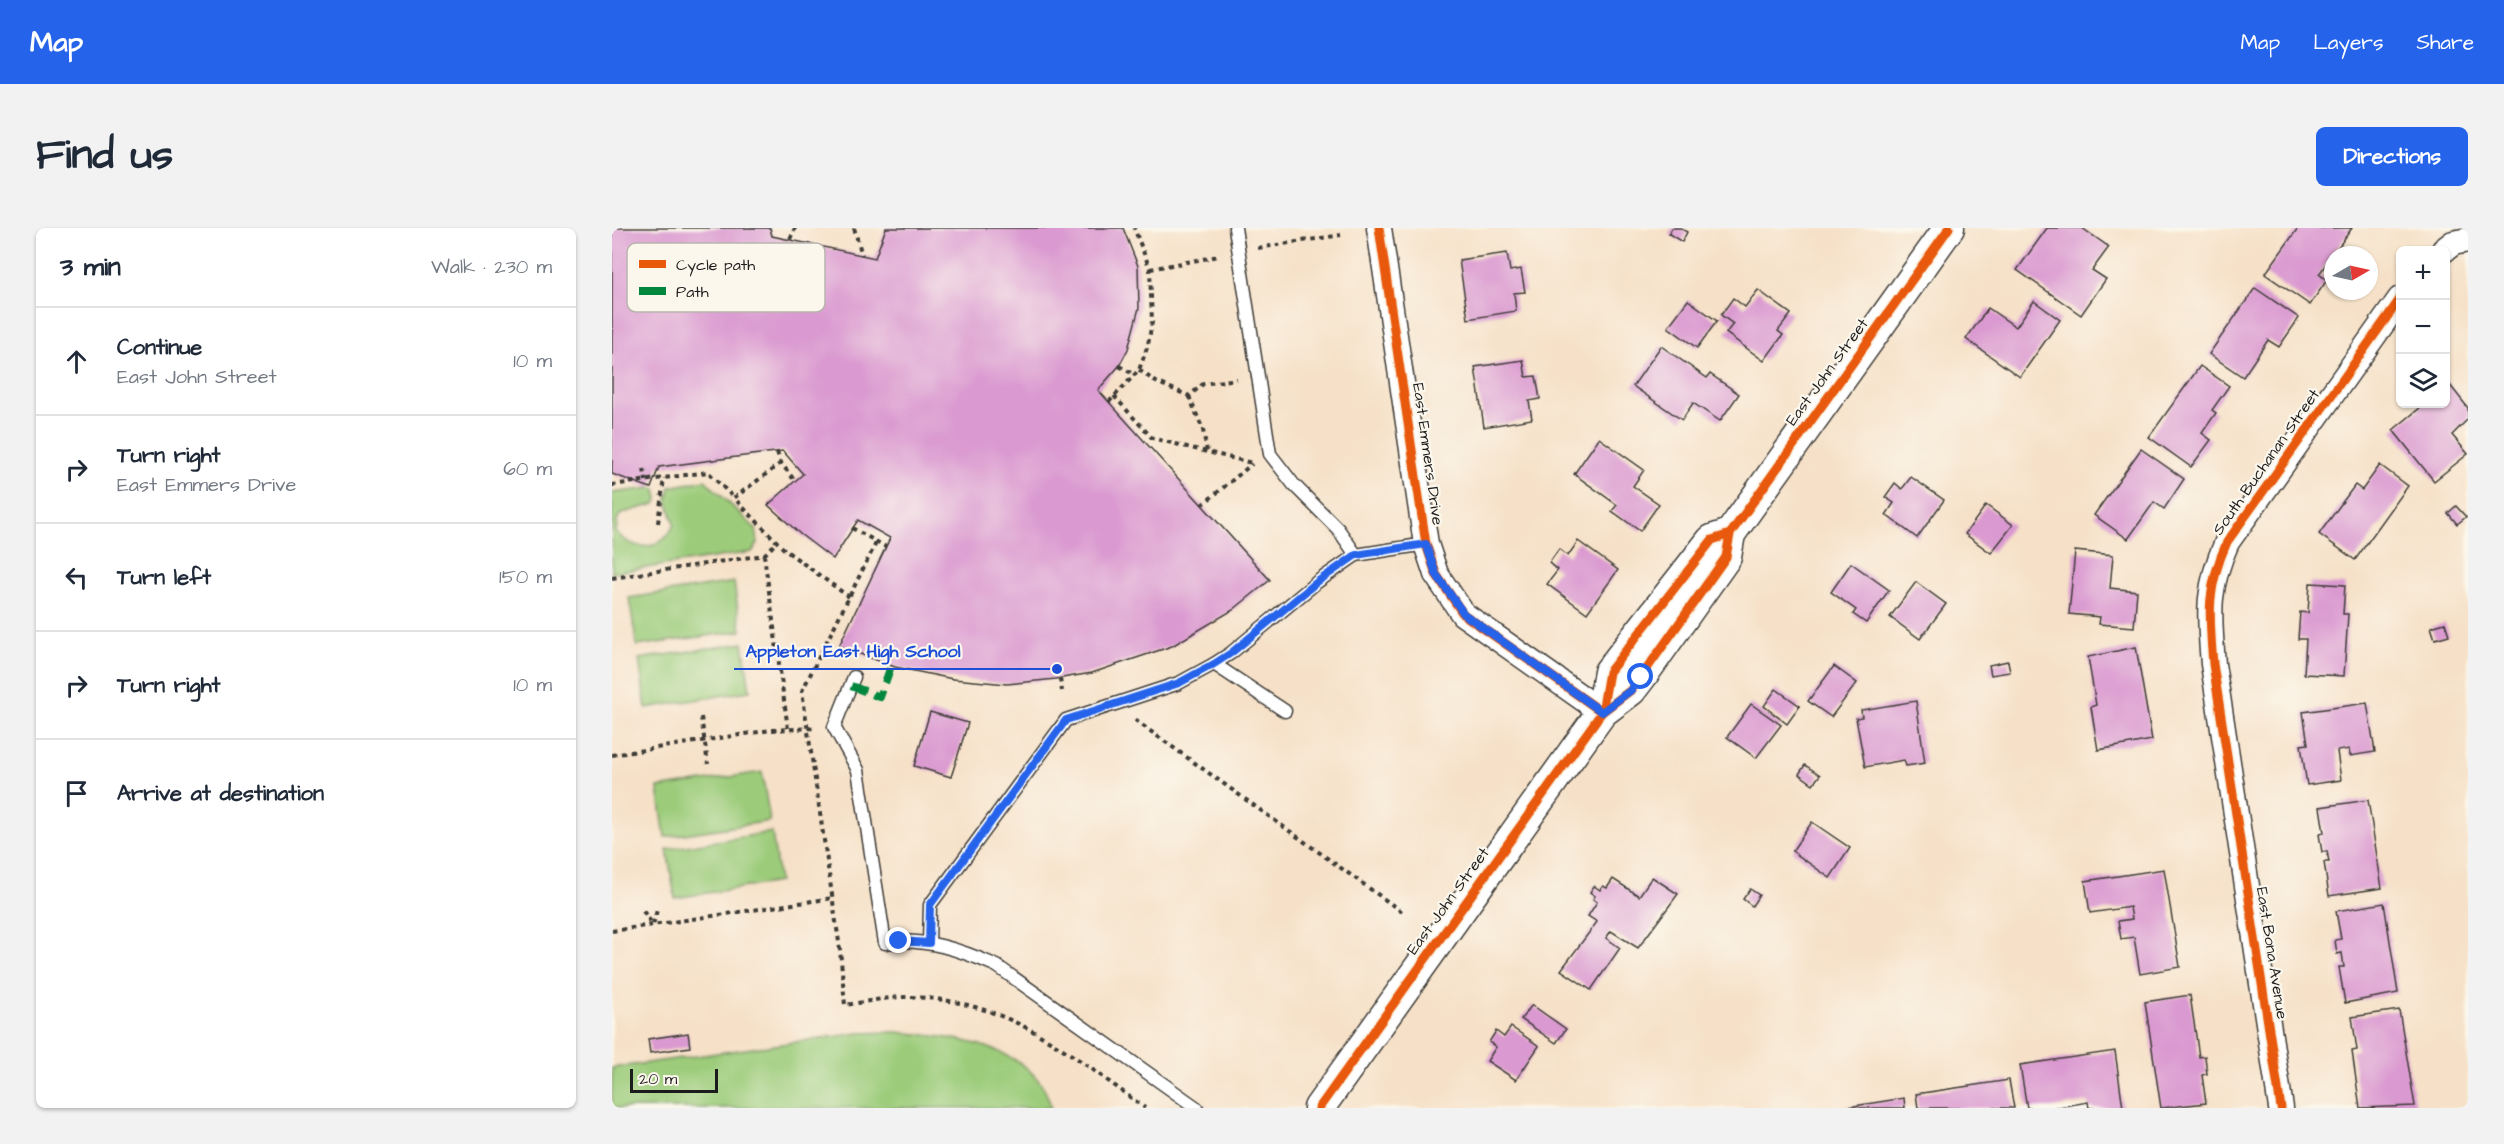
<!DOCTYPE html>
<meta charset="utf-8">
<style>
body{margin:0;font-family:"Architects Daughter",sans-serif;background:#f2f2f3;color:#1f2937}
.controls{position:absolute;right:18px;top:18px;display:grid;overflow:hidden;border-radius:9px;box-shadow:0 2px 4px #0004}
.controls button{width:54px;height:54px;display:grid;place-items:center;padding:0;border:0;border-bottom:2px solid #e0e1e3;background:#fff;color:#1f2937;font:30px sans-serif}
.compass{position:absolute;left:1712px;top:18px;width:54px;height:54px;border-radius:50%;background:#fff;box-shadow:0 2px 4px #0004;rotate:81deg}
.scale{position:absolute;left:18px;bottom:15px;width:88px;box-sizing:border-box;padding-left:6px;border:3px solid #1c1c1c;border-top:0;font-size:16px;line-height:21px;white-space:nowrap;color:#1c1c1c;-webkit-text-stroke:4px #fbf7ec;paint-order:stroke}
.stop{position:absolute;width:18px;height:18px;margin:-14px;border:4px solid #2563eb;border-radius:50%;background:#fff}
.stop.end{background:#2563eb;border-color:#fff;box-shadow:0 2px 6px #0008}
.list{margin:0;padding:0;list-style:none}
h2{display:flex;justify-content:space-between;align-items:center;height:78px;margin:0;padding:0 24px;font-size:26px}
h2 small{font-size:20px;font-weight:400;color:#747a83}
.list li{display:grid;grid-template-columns:39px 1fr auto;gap:18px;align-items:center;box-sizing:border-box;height:108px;padding:0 24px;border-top:2px solid #e0e1e3}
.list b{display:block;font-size:22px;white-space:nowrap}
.list p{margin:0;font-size:20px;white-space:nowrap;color:#747a83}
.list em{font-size:20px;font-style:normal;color:#747a83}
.icon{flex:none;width:33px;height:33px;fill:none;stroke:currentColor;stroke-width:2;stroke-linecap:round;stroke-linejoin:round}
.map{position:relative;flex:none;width:1856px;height:880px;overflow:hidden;border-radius:9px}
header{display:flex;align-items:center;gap:36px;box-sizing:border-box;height:84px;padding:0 30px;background:#2563eb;color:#fff}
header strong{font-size:28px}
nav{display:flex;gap:33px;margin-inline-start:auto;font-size:21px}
.intro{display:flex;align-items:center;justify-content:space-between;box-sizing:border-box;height:144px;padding:0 36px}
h1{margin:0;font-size:42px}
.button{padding:15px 27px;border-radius:9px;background:#2563eb;color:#fff;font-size:21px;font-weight:700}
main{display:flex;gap:36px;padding:0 36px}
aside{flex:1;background:#fff;border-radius:9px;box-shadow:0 2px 4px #0004}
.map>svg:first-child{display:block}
</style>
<header>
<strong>Map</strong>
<nav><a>Map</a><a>Layers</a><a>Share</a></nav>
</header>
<div class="intro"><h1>Find us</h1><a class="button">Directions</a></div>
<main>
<aside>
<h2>3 min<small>Walk · 230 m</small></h2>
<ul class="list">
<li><svg class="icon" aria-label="ahead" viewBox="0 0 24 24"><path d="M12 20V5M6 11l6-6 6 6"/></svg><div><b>Continue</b><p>East John Street</p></div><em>10 m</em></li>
<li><svg class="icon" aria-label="right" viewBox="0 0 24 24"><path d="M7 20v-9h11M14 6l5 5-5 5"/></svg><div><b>Turn right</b><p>East Emmers Drive</p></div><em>60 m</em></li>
<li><svg class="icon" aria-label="left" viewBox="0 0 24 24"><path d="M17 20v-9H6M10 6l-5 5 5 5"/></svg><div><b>Turn left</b></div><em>150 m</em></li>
<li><svg class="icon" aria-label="right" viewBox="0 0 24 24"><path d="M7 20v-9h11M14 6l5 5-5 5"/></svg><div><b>Turn right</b></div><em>10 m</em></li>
<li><svg class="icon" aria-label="arrive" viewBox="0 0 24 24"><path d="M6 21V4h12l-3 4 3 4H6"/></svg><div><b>Arrive at destination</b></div></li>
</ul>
</aside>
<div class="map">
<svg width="1856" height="880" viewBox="0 0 1856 880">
<rect width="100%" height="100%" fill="#fbf7ec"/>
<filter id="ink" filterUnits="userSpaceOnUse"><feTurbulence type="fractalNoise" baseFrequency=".0167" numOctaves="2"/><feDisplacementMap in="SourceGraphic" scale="12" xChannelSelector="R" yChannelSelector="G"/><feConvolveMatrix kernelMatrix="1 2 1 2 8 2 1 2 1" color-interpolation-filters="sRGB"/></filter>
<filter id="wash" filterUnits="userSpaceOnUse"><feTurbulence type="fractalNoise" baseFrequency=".008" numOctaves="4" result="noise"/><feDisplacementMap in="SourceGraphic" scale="24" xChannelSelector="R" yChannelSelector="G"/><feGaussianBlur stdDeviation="1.35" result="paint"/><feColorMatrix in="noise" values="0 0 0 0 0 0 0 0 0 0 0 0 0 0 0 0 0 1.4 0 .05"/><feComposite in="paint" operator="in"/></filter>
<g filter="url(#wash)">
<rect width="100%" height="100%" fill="#f6e1c8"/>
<g fill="#9ccc7a" stroke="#5c744b" stroke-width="1.5">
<path d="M 93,252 L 144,301 L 146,315 L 140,324 L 0,345 L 0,265 L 39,260 L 44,261 L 46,271 L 43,276 L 11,285 L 6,289 L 4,304 C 23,325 51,323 62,296 L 55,272 L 58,259 Z"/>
<polygon points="122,354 129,403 25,418 17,370"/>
<polygon points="131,415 138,463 34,480 27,431"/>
<polygon points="150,544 158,593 53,609 46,560"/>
<polygon points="160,604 167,654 63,670 55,621"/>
<path d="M 284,804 C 338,809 426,816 439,880 L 0,880 L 0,840 L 247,805 Z"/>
</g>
<g id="blocks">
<g fill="#da99d0">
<polygon points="0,0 158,0 160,8 263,30 274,0 511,0 526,38 527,80 516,121 507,138 486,162 658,352 621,382 560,418 480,445 444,451 395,456 341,451 283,439 227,418 278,310 246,292 221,331 188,306 156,277 191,246 171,223 47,239 39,260 0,246"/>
<polygon points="1060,0 1068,0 1075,4 1070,14 1057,6"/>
<polygon points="1435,0 1470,0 1497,19 1480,42 1494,51 1469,87 1405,42"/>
<polygon points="1686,0 1740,0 1707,46 1715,52 1698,77 1653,46"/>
<polygon points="895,25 898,43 909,41 913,64 902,65 904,83 856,91 847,32"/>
<polygon points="1643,60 1687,90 1667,119 1656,112 1631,149 1597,126"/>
<polygon points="1146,62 1179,86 1166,103 1171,107 1152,133 1114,105 1121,96 1109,87 1121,70 1133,79"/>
<polygon points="1076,72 1105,93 1085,120 1056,99"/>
<polygon points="1422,73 1448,92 1408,149 1354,111 1376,80 1404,99"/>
<polygon points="1049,118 1095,150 1098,146 1127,166 1108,193 1081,175 1070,192 1021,158"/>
<polygon points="911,132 914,149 924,148 928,171 917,173 920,191 872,199 863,139"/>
<polygon points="1588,138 1617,158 1600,182 1604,185 1590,205 1599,212 1579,239 1537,209"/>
<polygon points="1834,152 1856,180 1856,191 1840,207 1856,226 1822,253 1781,202 1809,179 1807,176 1834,176"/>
<polygon points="987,210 1032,242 1021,258 1047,276 1028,303 1000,283 1005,277 962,246"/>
<polygon points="1529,221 1572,251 1552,281 1542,274 1516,311 1482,287"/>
<polygon points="1768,237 1796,258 1743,332 1707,306 1743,257 1750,262"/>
<polygon points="1299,249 1332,272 1305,310 1274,287 1282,275 1273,269 1283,255 1290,261"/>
<polygon points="1374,277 1401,297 1379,325 1353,306"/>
<polygon points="1844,278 1854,289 1845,296 1836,285"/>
<polygon points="966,313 1006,342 975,385 935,356 946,342 937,335 947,321 956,328"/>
<polygon points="1463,323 1501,327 1498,360 1525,363 1522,399 1487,396 1488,389 1457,386"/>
<polygon points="1239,335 1277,362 1254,395 1241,386 1244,382 1219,364"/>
<polygon points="1304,354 1334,376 1308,411 1278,389"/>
<polygon points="1698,355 1733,357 1731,386 1736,386 1732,448 1692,446 1694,411 1686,411 1688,384 1696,385"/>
<polygon points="1833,395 1837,407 1823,411 1819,399"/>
<polygon points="1524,419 1540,512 1486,522 1479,479 1484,477 1476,429"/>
<polygon points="1396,433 1398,444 1379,447 1377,437"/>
<polygon points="1222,438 1245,455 1219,489 1196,473"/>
<polygon points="1164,461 1188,478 1175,496 1152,478"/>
<polygon points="1304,473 1313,535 1294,538 1292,532 1253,539 1244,490 1250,489 1249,482"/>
<polygon points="1755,475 1763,524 1738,528 1737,521 1725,523 1729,552 1695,557 1689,517 1696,516 1691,484"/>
<polygon points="1139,476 1169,497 1144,530 1115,509"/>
<polygon points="318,484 356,495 339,549 302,538"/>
<polygon points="1193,537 1208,547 1201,556 1187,546"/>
<polygon points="1756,572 1770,660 1717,668 1712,634 1717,634 1715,623 1710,624 1707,606 1712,605 1708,579"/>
<polygon points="1200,594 1238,620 1218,650 1180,623"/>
<polygon points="1552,641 1568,739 1528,746 1522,709 1509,711 1506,693 1520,691 1518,679 1478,685 1473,653"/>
<polygon points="1040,649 1066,666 1026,720 999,703 994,710 1008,720 979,762 949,742 985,694 976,688 985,674 981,671 983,668 978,664 982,658 988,662 991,658 995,660 1001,651 1027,668"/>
<polygon points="1138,661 1147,667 1140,678 1131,671"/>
<polygon points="1772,675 1786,765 1733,775 1727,739 1732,739 1730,725 1725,726 1723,712 1729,711 1724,683"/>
<polygon points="1578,767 1587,829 1593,828 1595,846 1590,847 1594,875 1549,880 1533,774"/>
<polygon points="920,777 954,801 944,815 909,791"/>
<polygon points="1787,782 1803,878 1748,880 1740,823 1745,822 1740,789"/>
<polygon points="899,799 927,818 904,852 875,833 884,819 877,814 884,803 892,809"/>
<polygon points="76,805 78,819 38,825 36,811"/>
<polygon points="1503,823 1511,880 1477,880 1476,874 1440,880 1415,880 1408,837"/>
<polygon points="1397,852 1402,880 1306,880 1304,866"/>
<polygon points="1292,870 1293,880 1236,880 1236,879"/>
</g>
</g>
</g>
<g filter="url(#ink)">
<use href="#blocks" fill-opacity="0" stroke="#3d3a36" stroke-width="1.5"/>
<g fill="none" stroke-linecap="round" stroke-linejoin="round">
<g stroke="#3d3a36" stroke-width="15">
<g id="service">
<polyline points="623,0 658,226 682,257 726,301 744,327"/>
<polyline points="602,436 673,483"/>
<path d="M 242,449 L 222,499 L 246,542 L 273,715 C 313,709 349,722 385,738 L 585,880"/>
<polyline points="317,715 318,677 454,492 567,455 602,436 619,425 705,354 744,327 814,316"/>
</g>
</g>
<g stroke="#3d3a36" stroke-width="27">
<g id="minor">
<polyline points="767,0 814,316 824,346 851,386 990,484"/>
<polyline points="1832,22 1841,15 1856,12"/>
<path d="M 1669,880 L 1601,436 C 1597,386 1594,361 1615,314 L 1788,71"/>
</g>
</g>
<g stroke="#3d3a36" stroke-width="33">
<g id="tertiary">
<polyline points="990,484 997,444 1100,312 1118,306"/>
<polyline points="707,880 990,484 1019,462 1029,449 1114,329 1118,306 1337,0"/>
</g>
</g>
<g stroke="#3d3a36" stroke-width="4" stroke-dasharray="4.5 4.5" stroke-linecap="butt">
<polyline points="242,0 250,27"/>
<polyline points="178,11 183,0"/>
<polyline points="646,20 729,7"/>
<polyline points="538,41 607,28"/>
<polyline points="507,138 523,147"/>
<polyline points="527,142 544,154 577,168 591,156 625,151"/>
<polyline points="502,168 540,210 595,224"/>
<polyline points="577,168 591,202 595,224 640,235"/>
<polyline points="497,174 527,142 536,117 540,94 538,41 522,0"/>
<polyline points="165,224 169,235 183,253"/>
<polyline points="169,235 122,270 173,322 237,369"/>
<polyline points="32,241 34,253"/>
<polyline points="0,257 96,244 122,270"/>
<polyline points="590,277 640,236"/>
<polyline points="46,295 52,250"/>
<polyline points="240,300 274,319"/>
<path d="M 264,315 L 190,463 L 228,721 L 233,777 C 254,774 274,769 296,769 C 396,771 457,825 533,880"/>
<polyline points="152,327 165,314"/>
<polyline points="0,350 152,327 176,501"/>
<polyline points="448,451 450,463"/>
<polyline points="89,489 96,536"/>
<polyline points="523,492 793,686"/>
<polyline points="0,527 159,502 204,500"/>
<polyline points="31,683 41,697 45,682"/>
<polyline points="0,703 221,670"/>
</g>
<use href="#service" stroke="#fff" stroke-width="12"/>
<use href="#minor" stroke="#fff" stroke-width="24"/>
<use href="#tertiary" stroke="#fff" stroke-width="30"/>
<polyline stroke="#00873e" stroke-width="8" stroke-dasharray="15 8" stroke-linecap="butt" points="239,458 268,469 279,438"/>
<g stroke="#fbf7ec" stroke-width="13">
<g id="cycleway">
<polyline points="767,0 814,316 824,346 851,386 990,484"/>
<polyline points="990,484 997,444 1100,312 1118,306"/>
<polyline points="707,880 990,484 1019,462 1029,449 1114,329 1118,306 1337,0"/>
<path d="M 1669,880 L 1601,436 C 1597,386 1594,361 1615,314 L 1788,71"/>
</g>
</g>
<use href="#cycleway" stroke="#e8590c" stroke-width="9"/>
</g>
</g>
<g fill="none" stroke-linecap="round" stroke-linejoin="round" filter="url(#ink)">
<polyline stroke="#2563eb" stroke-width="8" points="287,713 317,715 318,677 454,492 567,455 602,436 619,425 705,354 744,327 814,316 824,346 852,386 990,484 1019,462 1029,449"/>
</g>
<g text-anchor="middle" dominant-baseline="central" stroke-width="4.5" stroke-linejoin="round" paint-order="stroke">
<g font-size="16" fill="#1c1c1c" stroke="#fbf7ec">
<text transform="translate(1215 144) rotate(-54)">East John Street</text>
<text transform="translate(816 226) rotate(82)">East Emmers Drive</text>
<text transform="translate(1654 234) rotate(-55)">South Buchanan Street</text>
<text transform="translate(836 673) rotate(-54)">East John Street</text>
<text transform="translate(1660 725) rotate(81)">East Bona Avenue</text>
</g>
</g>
<rect x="15" y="15" width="198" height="69" rx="9" fill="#fbf7ec" stroke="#b8b5ae" stroke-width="1.5"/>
<rect x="27" y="32" width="27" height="8" fill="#e8590c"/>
<rect x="27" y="59" width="27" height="8" fill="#00873e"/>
<g font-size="16" fill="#1c1c1c">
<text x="64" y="42">Cycle path</text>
<text x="64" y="69">Path</text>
</g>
<path fill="none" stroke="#1d4ed8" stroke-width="2" d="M445 441L361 441H122"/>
<circle fill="#1d4ed8" stroke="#fbf7ec" stroke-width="2" cx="445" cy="441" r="6"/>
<g font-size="18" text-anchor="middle" font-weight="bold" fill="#1d4ed8" stroke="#fbf7ec" stroke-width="4.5" stroke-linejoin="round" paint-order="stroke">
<text x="241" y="429">Appleton East High School</text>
</g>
</svg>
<div class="controls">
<button>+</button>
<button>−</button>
<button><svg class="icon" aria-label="layers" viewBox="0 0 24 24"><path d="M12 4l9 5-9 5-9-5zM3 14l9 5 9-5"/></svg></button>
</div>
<svg class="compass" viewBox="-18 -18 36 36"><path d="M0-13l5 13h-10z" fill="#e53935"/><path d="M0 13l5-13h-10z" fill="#747a83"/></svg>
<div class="scale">20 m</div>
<div class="stop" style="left:1029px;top:449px"></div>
<div class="stop end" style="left:287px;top:713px"></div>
</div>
</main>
